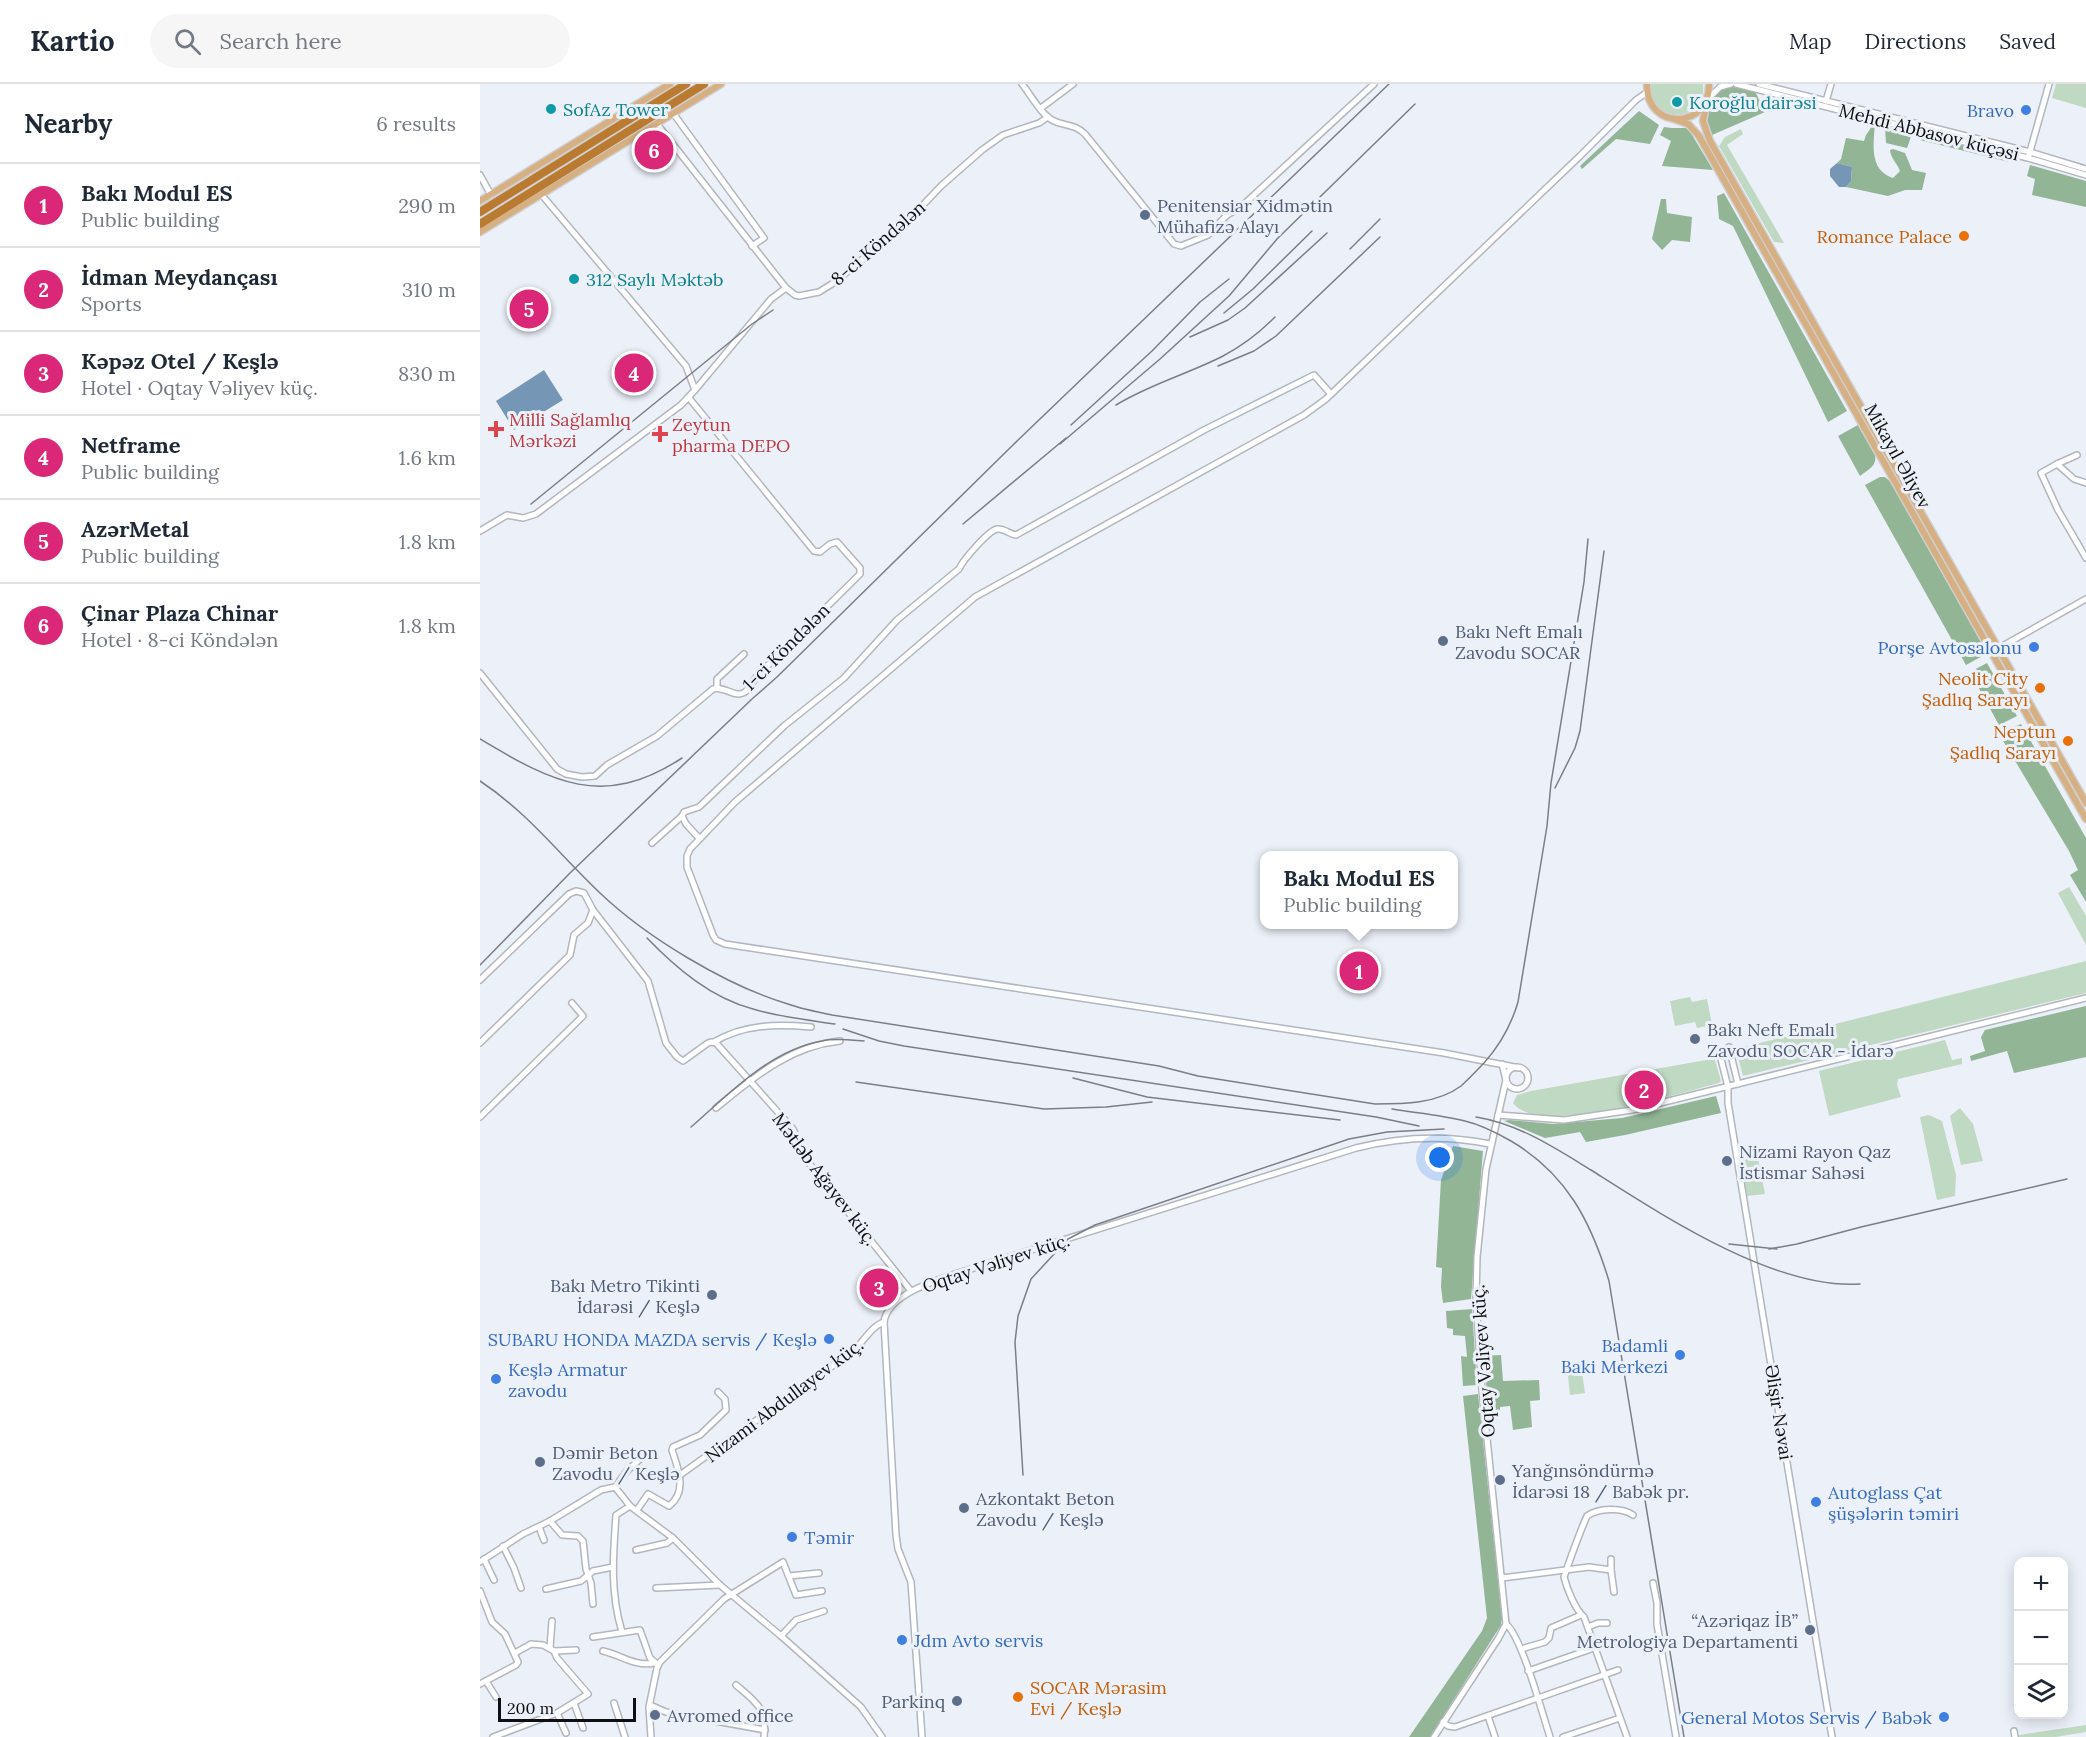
<!DOCTYPE html>
<meta charset="utf-8">
<style>
body{margin:0;font-family:Lora,serif;background:#f6f6f7;color:#1f2937}
.controls{position:absolute;right:18px;bottom:18px;display:grid;overflow:hidden;border-radius:12px;box-shadow:0 3px 15px #0003}
.controls button{width:54px;height:54px;display:grid;place-items:center;padding:0;border:0;border-bottom:2px solid #e0e1e3;background:#fff;color:#1f2937;font:30px sans-serif}
.scale{position:absolute;left:18px;bottom:15px;width:138px;box-sizing:border-box;padding-left:6px;border:3px solid #0e0f12;border-top:0;font-size:16px;line-height:21px;white-space:nowrap;color:#0e0f12;-webkit-text-stroke:4px #ecf0f9;paint-order:stroke}
.you{position:absolute;left:960px;top:1074px;width:21px;height:21px;margin:-15px;border:4px solid #fff;border-radius:50%;background:#1a73e8;box-shadow:0 0 0 9px #1a73e833}
.badge{display:grid;place-items:center;width:39px;height:39px;border-radius:50%;background:#db2777;color:#fff;font-size:20px;font-weight:700}
.pin{position:absolute;translate:-50% -50%;border:3px solid #fff;box-shadow:0 2px 6px #0006}
.popup{position:absolute;left:780px;top:767px;width:198px;height:78px;box-sizing:border-box;display:grid;place-content:center;border-radius:12px;background:#fff;filter:drop-shadow(0 2px 4px #0005);font-size:20px;white-space:nowrap;color:#747a83}
.popup b{font-size:22px;color:#1f2937}
.popup::after{content:'';position:absolute;left:50%;top:100%;margin-left:-12px;border:12px solid transparent;border-top-color:#fff}
.list{margin:0;padding:0;list-style:none}
h2{display:flex;justify-content:space-between;align-items:center;height:78px;margin:0;padding:0 24px;font-size:26px}
h2 small{font-size:20px;font-weight:400;color:#747a83}
.list li{display:grid;grid-template-columns:39px 1fr auto;gap:18px;align-items:center;box-sizing:border-box;height:84px;padding:0 24px;border-top:2px solid #e0e1e3}
.list b{display:block;font-size:22px;white-space:nowrap}
.list p{margin:0;font-size:20px;white-space:nowrap;color:#747a83}
.list em{font-size:20px;font-style:normal;color:#747a83}
.icon{flex:none;width:33px;height:33px;fill:none;stroke:currentColor;stroke-width:2;stroke-linecap:round;stroke-linejoin:round}
.map{position:relative;flex:none;width:1606px;height:1653px;overflow:hidden}
header{display:flex;align-items:center;gap:36px;box-sizing:border-box;height:84px;padding:0 30px;background:#fff;border-bottom:2px solid #e0e1e3}
header strong{font-size:28px}
nav{display:flex;gap:33px;margin-inline-start:auto;font-size:21px}
.search{width:420px;height:54px;background:#f6f6f7;display:flex;align-items:center;gap:15px;box-sizing:border-box;padding:0 21px;border-radius:33px;color:#747a83;font-size:22px}
main{display:flex}
aside{flex:1;background:#fff}
.map>svg:first-child{display:block}
</style>
<header>
<strong>Kartio</strong>
<div class="search"><svg class="icon" aria-label="search" viewBox="0 0 24 24"><circle cx="10" cy="10" r="6"/><path d="M15 15l6 6"/></svg>Search here</div>
<nav><a>Map</a><a>Directions</a><a>Saved</a></nav>
</header>
<main>
<aside>
<h2>Nearby<small>6 results</small></h2>
<ul class="list">
<li><span class="badge">1</span><div><b>Bakı Modul ES</b><p>Public building</p></div><em>290 m</em></li>
<li><span class="badge">2</span><div><b>İdman Meydançası</b><p>Sports</p></div><em>310 m</em></li>
<li><span class="badge">3</span><div><b>Kəpəz Otel / Keşlə</b><p>Hotel · Oqtay Vəliyev küç.</p></div><em>830 m</em></li>
<li><span class="badge">4</span><div><b>Netframe</b><p>Public building</p></div><em>1.6 km</em></li>
<li><span class="badge">5</span><div><b>AzərMetal</b><p>Public building</p></div><em>1.8 km</em></li>
<li><span class="badge">6</span><div><b>Çinar Plaza Chinar</b><p>Hotel · 8-ci Köndələn</p></div><em>1.8 km</em></li>
</ul>
</aside>
<div class="map">
<svg width="1606" height="1653" viewBox="0 0 1606 1653">
<rect width="100%" height="100%" fill="#ecf0f9"/>
<g fill="#bfd9c2">
<path d="M 1171,0 L 1223,0 C 1228,39 1168,42 1171,0 Z"/>
<polygon points="1576,0 1606,0 1606,24 1572,14"/>
<polygon points="1261,45 1263,50 1247,61 1304,159 1294,158 1239,62 1245,53"/>
<polygon points="1589,803 1606,832 1606,861 1578,809"/>
<polygon points="1606,877 1606,909 1263,992 1256,965"/>
<polygon points="1210,913 1212,918 1227,915 1232,941 1217,944 1215,938 1195,942 1190,917"/>
<polygon points="1465,956 1472,976 1482,974 1482,980 1418,995 1417,1001 1421,1013 1349,1032 1339,987"/>
<path d="M 1232,975 L 1235,976 L 1241,997 L 1239,999 C 1203,1008 1058,1054 1033,1019 L 1037,1011 L 1051,1007 Z"/>
<polygon points="1480,1024 1493,1040 1503,1077 1481,1081 1470,1032"/>
<polygon points="1449,1031 1462,1037 1476,1091 1475,1112 1457,1116 1440,1033"/>
<polygon points="1275,1059 1285,1110 1267,1112 1259,1063"/>
<polygon points="1101,1281 1105,1309 1090,1311 1087,1283"/>
<polygon points="1606,1641 1606,1648 1576,1653 1539,1653 1539,1651"/>
</g>
<g fill="#91b595">
<polygon points="1252,1 1274,5 1285,28 1232,51 1228,46 1224,31 1230,25 1237,8"/>
<polygon points="1159,27 1179,41 1170,60 1136,55 1102,85 1100,82"/>
<path d="M 1395,38 C 1394,58 1388,86 1413,94 L 1420,87 C 1417,79 1411,75 1410,66 L 1413,65 L 1425,69 L 1432,86 L 1446,89 L 1442,106 L 1425,106 L 1408,112 L 1366,103 L 1371,97 L 1372,83 L 1357,79 L 1361,75 L 1366,54 L 1384,57 L 1386,51 Z"/>
<polygon points="1184,43 1192,44 1208,44 1233,86 1182,82 1191,57 1180,51"/>
<polygon points="1405,43 1432,50 1427,64 1406,59"/>
<polygon points="1443,50 1530,73 1529,78 1440,56"/>
<polygon points="1550,81 1606,97 1606,123 1552,111 1555,95 1547,92"/>
<polygon points="1244,109 1367,327 1348,338 1253,142 1239,135 1237,112"/>
<polygon points="1181,115 1186,115 1187,129 1212,133 1210,158 1192,156 1182,166 1172,155"/>
<path d="M 1378,341 L 1395,371 C 1397,382 1389,385 1380,392 L 1358,352 Z"/>
<polygon points="1400,393 1405,393 1412,399 1508,569 1486,581 1385,401"/>
<polygon points="1507,579 1537,632 1519,641 1490,588"/>
<polygon points="1541,640 1606,754 1606,818 1590,791 1598,786 1589,767 1519,650"/>
<polygon points="1606,922 1606,973 1534,989 1527,967 1491,977 1490,972 1505,967 1501,953 1505,946"/>
<polygon points="1236,1012 1241,1029 1145,1051 1106,1058 1100,1048 1065,1054 1024,1037 1029,1036 1073,1040 1142,1034"/>
<polygon points="973,1062 1003,1067 991,1215 963,1219 961,1203 962,1184 956,1183 961,1096"/>
<polygon points="992,1225 997,1301 983,1302 981,1272 987,1273 985,1252 973,1251 973,1245 967,1244 966,1227"/>
<polygon points="1021,1271 1023,1297 1059,1296 1060,1316 1050,1317 1052,1343 1033,1346 1030,1322 1020,1323 1020,1334 1015,1336 1014,1343 1010,1343 1004,1272"/>
<polygon points="998,1310 1022,1534 1021,1541 950,1653 929,1653 1002,1547 1007,1534 983,1312"/>
</g>
<g fill="#7596b5">
<polygon points="1357,79 1372,83 1371,97 1366,103 1359,103 1350,92 1350,85"/>
<polygon points="64,286 83,316 34,346 16,317"/>
</g>
<g fill="none" stroke-linecap="round" stroke-linejoin="round">
<g stroke="#b3b6be" stroke-width="8">
<g id="minor">
<path d="M 542,0 C 551,11 561,31 574,37 C 585,42 595,40 605,50 L 694,160 L 701,162 L 728,151 L 747,131 L 761,123 L 894,0"/>
<polyline points="1256,0 1548,74 1606,91"/>
<polyline points="1279,0 1550,68 1606,85"/>
<polyline points="1227,16 1240,3 1251,0"/>
<polyline points="1346,17 1351,0"/>
<polyline points="561,24 593,0"/>
<polyline points="193,29 284,154 272,162"/>
<polyline points="177,40 306,204 315,211 319,212 339,208 355,198 426,139 461,102 502,66 523,51 559,39 568,33"/>
<polyline points="1549,71 1569,0"/>
<polyline points="0,91 11,111"/>
<polyline points="215,306 291,215 306,204"/>
<polyline points="1577,380 1597,371"/>
<polyline points="1606,399 1594,395 1577,380 1561,389 1578,426 1606,474"/>
<polyline points="0,447 27,431 43,434 56,430 201,321 215,306 206,282 61,110"/>
<polyline points="1519,564 1606,515"/>
<path d="M 0,589 L 77,685 L 86,690 L 102,693 L 115,692 L 127,681 L 177,652 L 233,605 C 244,601 255,615 265,608 C 270,604 273,597 277,592 L 380,490 L 380,484 L 357,458 L 350,460 L 340,468 L 334,467 L 209,314"/>
<polyline points="237,603 237,595 264,570"/>
<path d="M 219,754 L 206,740 L 202,732 L 204,728 L 219,723 L 304,642 L 364,594 L 417,536 L 479,485 C 483,476 508,447 517,445 C 524,444 529,450 536,451 L 724,346 L 834,291 L 851,310"/>
<polyline points="172,759 202,732"/>
<polyline points="0,896 89,810 96,807 104,809 113,826 168,897 186,959 197,973 203,977 228,959 231,958 236,959 313,1045 328,1078 431,1207"/>
<path d="M 234,958 C 264,940 297,940 331,943"/>
<polyline points="0,959 90,871 94,851 108,839 113,826"/>
<polyline points="1249,963 1258,1000"/>
<polyline points="1239,967 1248,1003 1248,1019 1352,1653"/>
<circle cx="1037" cy="994" r="11"/>
<polyline points="1039,984 964,969 245,860 236,856 233,851 207,783 207,772 210,765 255,718 495,513 824,331 846,315 1100,72 1156,16 1166,9"/>
<path d="M 236,1024 C 274,993 310,962 360,957"/>
<polyline points="1018,1031 1084,1036 1152,1026 1606,914"/>
<polyline points="0,1033 103,932 92,919"/>
<path d="M 200,1391 L 372,1268 C 383,1259 391,1242 404,1238"/>
<polyline points="135,1403 147,1387 160,1375"/>
<path d="M 157,1426 L 168,1410 L 189,1422 C 208,1407 198,1385 192,1366 L 193,1363 L 220,1351 L 246,1326 L 245,1315 L 238,1308"/>
<polyline points="70,1437 82,1451 98,1452 103,1457 106,1485 111,1499 113,1520"/>
<polyline points="59,1443 64,1456"/>
<polyline points="23,1462 34,1484 41,1504"/>
<polyline points="156,1466 187,1459 193,1454"/>
<polyline points="4,1475 14,1496"/>
<polyline points="1131,1475 1131,1486 1134,1508"/>
<polyline points="0,1478 43,1450 70,1437 121,1406 135,1403 150,1422 193,1454 240,1501 301,1552 381,1623 402,1653"/>
<polyline points="309,1492 339,1489"/>
<polyline points="1022,1494 1109,1483 1131,1486"/>
<polyline points="1173,1499 1177,1519 1177,1540 1196,1653"/>
<polyline points="176,1504 240,1501"/>
<polyline points="66,1505 101,1497 113,1487 133,1483"/>
<polyline points="0,1507 12,1538 25,1550 38,1578 36,1581 0,1600"/>
<path d="M 1026,1540 C 1042,1553 1062,1629 1070,1653"/>
<polyline points="1108,1543 1118,1539 1127,1539"/>
<path d="M 142,1548 C 130,1508 133,1472 136,1431 L 150,1422"/>
<polyline points="301,1552 316,1536 344,1527"/>
<polyline points="113,1553 160,1546 170,1574 178,1581"/>
<polyline points="70,1564 72,1537"/>
<polyline points="1041,1565 1065,1558 1069,1554 1071,1544 1101,1531"/>
<polyline points="74,1567 96,1566"/>
<path d="M 123,1567 C 141,1571 155,1583 174,1579"/>
<polyline points="1048,1587 1114,1564"/>
<polyline points="6,1597 16,1613"/>
<path d="M 256,1601 C 277,1619 287,1624 284,1653"/>
<polyline points="94,1619 103,1644"/>
<polyline points="134,1619 145,1653"/>
<polyline points="170,1621 186,1628 285,1646"/>
<polyline points="77,1629 86,1649"/>
<polyline points="1008,1632 1015,1653"/>
<polyline points="963,1638 968,1642 975,1643 1138,1586"/>
<polyline points="1534,1647 1535,1653"/>
<polyline points="13,1653 77,1629 108,1610 77,1574 74,1567 63,1561 51,1560 35,1569"/>
<polyline points="171,1653 169,1623 177,1584 180,1578 244,1515 303,1478 316,1511 342,1507"/>
<path d="M 442,1653 L 431,1498 L 418,1465 L 416,1451 L 404,1238 C 408,1207 468,1193 494,1184 L 876,1064 C 920,1053 966,1051 1010,1060"/>
<polyline points="954,1653 1018,1555 1026,1540 1002,1306 996,1217 997,1173 1006,1085 1026,996 1022,980"/>
<polyline points="1083,1653 1140,1634"/>
<path d="M 1147,1653 L 1104,1533 C 1095,1525 1087,1505 1084,1493 C 1091,1473 1098,1452 1107,1432 C 1118,1424 1142,1423 1153,1431"/>
</g>
</g>
<g stroke="#cfcfd0" stroke-width="9">
<g id="major">
<path d="M 1167,0 C 1166,47 1230,46 1229,0"/>
<polyline points="1227,16 1223,37 1230,57 1606,719"/>
<polyline points="1194,35 1208,40 1219,52 1606,735"/>
<polyline points="0,117 190,0"/>
<polyline points="0,148 241,0"/>
</g>
</g>
<g stroke="#cfcfd0" stroke-width="10">
<g id="highway">
<polyline points="0,128 206,0"/>
<polyline points="0,140 224,0"/>
</g>
</g>
<use href="#minor" stroke="#fff" stroke-width="5"/>
<use href="#major" stroke="#d6b083" stroke-width="6"/>
<use href="#highway" stroke="#ba7b30" stroke-width="8"/>
<g stroke="#7b7e84" stroke-width="1.5">
<polyline points="870,165 900,135"/>
<polyline points="744,229 773,205 832,147"/>
<polyline points="710,253 748,236 765,224 847,149"/>
<polyline points="738,282 774,267 796,252 900,153"/>
<path d="M 636,321 C 670,300 708,290 743,272 C 762,262 780,248 795,233"/>
<polyline points="591,341 672,267 720,218 749,195"/>
<polyline points="580,360 680,275 749,212 797,155 935,20"/>
<polyline points="51,420 272,240 293,226"/>
<polyline points="483,440 586,354"/>
<path d="M 0,655 C 72,698 123,726 202,674"/>
<path d="M 0,697 C 47,728 80,771 120,809 C 166,853 247,902 308,920 C 322,925 337,928 352,931 L 679,982 L 718,992 L 895,1020 C 923,1020 957,1020 981,1002 C 989,995 997,986 1004,979 C 1021,960 1031,942 1038,918 L 1067,742 L 1071,699 L 1104,498 L 1108,455"/>
<polyline points="1075,704 1095,664 1100,647 1124,467"/>
<path d="M 167,854 C 196,884 231,914 273,925 C 300,933 328,936 355,940"/>
<polyline points="0,881 90,789 272,615 297,593 534,360 909,0"/>
<polyline points="363,945 399,957 424,962 896,1033 939,1042"/>
<polyline points="593,994 667,1013 860,1036"/>
<polyline points="376,998 564,1025 626,1023 672,1018"/>
<path d="M 912,1025 C 937,1029 962,1031 985,1037 C 1002,1041 1017,1049 1031,1057 C 1087,1090 1111,1138 1129,1197 L 1204,1653"/>
<path d="M 996,1033 C 1039,1040 1075,1064 1111,1086 C 1182,1131 1295,1206 1380,1200"/>
<path d="M 211,1043 C 249,1010 290,966 342,957 C 355,954 370,956 384,957"/>
<polyline points="1249,1160 1297,1165"/>
<polyline points="1289,1165 1317,1160 1381,1143 1587,1095"/>
<polyline points="543,1391 535,1258 538,1232 551,1195 588,1155 615,1141 869,1055 907,1048 964,1045"/>
</g>
</g>
<g fill="#0f9aa8" stroke="#ecf0f9" stroke-width="2">
<circle cx="1197" cy="18" r="6"/>
<circle cx="71" cy="25" r="6"/>
<circle cx="94" cy="195" r="6"/>
</g>
<g fill="#3f7fe0" stroke="#ecf0f9" stroke-width="2">
<circle cx="1546" cy="26" r="6"/>
<circle cx="1554" cy="563" r="6"/>
<circle cx="349" cy="1255" r="6"/>
<circle cx="1200" cy="1271" r="6"/>
<circle cx="16" cy="1295" r="6"/>
<circle cx="1336" cy="1418" r="6"/>
<circle cx="312" cy="1453" r="6"/>
<circle cx="422" cy="1556" r="6"/>
<circle cx="1464" cy="1633" r="6"/>
</g>
<g fill="#5c6f8a" stroke="#ecf0f9" stroke-width="2">
<circle cx="665" cy="131" r="6"/>
<circle cx="963" cy="557" r="6"/>
<circle cx="1215" cy="955" r="6"/>
<circle cx="1247" cy="1077" r="6"/>
<circle cx="232" cy="1211" r="6"/>
<circle cx="60" cy="1378" r="6"/>
<circle cx="1020" cy="1396" r="6"/>
<circle cx="484" cy="1424" r="6"/>
<circle cx="1330" cy="1546" r="6"/>
<circle cx="477" cy="1617" r="6"/>
<circle cx="175" cy="1631" r="6"/>
</g>
<g fill="#e8710a" stroke="#ecf0f9" stroke-width="2">
<circle cx="1484" cy="152" r="6"/>
<circle cx="1560" cy="604" r="6"/>
<circle cx="1588" cy="657" r="6"/>
<circle cx="538" cy="1613" r="6"/>
</g>
<g fill="#e0444e" stroke="#ecf0f9" stroke-width="2">
<path d="M13 336h6v6h6v6h-6v6h-6v-6h-6v-6h6z"/>
<path d="M177 341h6v6h6v6h-6v6h-6v-6h-6v-6h6z"/>
</g>
<g text-anchor="middle" dominant-baseline="central" stroke-width="6" stroke-linejoin="round" paint-order="stroke">
<g font-size="18" fill="#0d838f" stroke="#ecf0f9" text-anchor="start">
<text x="1209" y="18">Koroğlu dairəsi</text>
<text x="83" y="25">SofAz Tower</text>
<text x="106" y="195">312 Saylı Məktəb</text>
</g>
<g font-size="18" fill="#366cbe" stroke="#ecf0f9" text-anchor="end">
<text x="1534" y="26">Bravo</text>
<text x="1542" y="563">Porşe Avtosalonu</text>
<text x="337" y="1255">SUBARU HONDA MAZDA servis / Keşlə</text>
<text x="1188" y="1261">Badamli<tspan x="1188" dy="21">Baki Merkezi</tspan></text>
<text x="28" y="1285" text-anchor="start">Keşlə Armatur<tspan x="28" dy="21">zavodu</tspan></text>
<text x="1348" y="1408" text-anchor="start">Autoglass Çat<tspan x="1348" dy="21">şüşələrin təmiri</tspan></text>
<text x="324" y="1453" text-anchor="start">Təmir</text>
<text x="434" y="1556" text-anchor="start">Jdm Avto servis</text>
<text x="1452" y="1633">General Motos Servis / Babək</text>
</g>
<g font-size="18" fill="#0e0f12" stroke="#ecf0f9">
<text transform="translate(1449 48) rotate(14)">Mehdi Abbasov küçəsi</text>
<text transform="translate(398 159) rotate(-41)">8-ci Köndələn</text>
<text transform="translate(1418 372) rotate(61)">Mikayıl Əliyev</text>
<text transform="translate(306 563) rotate(-45)">1-ci Köndələn</text>
<text transform="translate(345 1095) rotate(53)">Mətləb Ağayev küç.</text>
<text transform="translate(516 1179) rotate(-18)">Oqtay Vəliyev küç.</text>
<text transform="translate(1003 1277) rotate(-94)">Oqtay Vəliyev küç.</text>
<text transform="translate(304 1316) rotate(-37)">Nizami Abdullayev küç.</text>
<text transform="translate(1299 1328) rotate(81)">Əlişir Nəvai</text>
</g>
<g font-size="18" fill="#4e5e75" stroke="#ecf0f9" text-anchor="start">
<text x="677" y="121">Penitensiar Xidmətin<tspan x="677" dy="21">Mühafizə Alayı</tspan></text>
<text x="975" y="547">Bakı Neft Emalı<tspan x="975" dy="21">Zavodu SOCAR</tspan></text>
<text x="1227" y="945">Bakı Neft Emalı<tspan x="1227" dy="21">Zavodu SOCAR - İdarə</tspan></text>
<text x="1259" y="1067">Nizami Rayon Qaz<tspan x="1259" dy="21">İstismar Sahəsi</tspan></text>
<text x="220" y="1201" text-anchor="end">Bakı Metro Tikinti<tspan x="220" dy="21">İdarəsi / Keşlə</tspan></text>
<text x="72" y="1368">Dəmir Beton<tspan x="72" dy="21">Zavodu / Keşlə</tspan></text>
<text x="1032" y="1386">Yanğınsöndürmə<tspan x="1032" dy="21">İdarəsi 18 / Babək pr.</tspan></text>
<text x="496" y="1414">Azkontakt Beton<tspan x="496" dy="21">Zavodu / Keşlə</tspan></text>
<text x="1318" y="1536" text-anchor="end">“Azəriqaz İB”<tspan x="1318" dy="21">Metrologiya Departamenti</tspan></text>
<text x="465" y="1617" text-anchor="end">Parkinq</text>
<text x="187" y="1631">Avromed office</text>
</g>
<g font-size="18" fill="#c56008" stroke="#ecf0f9" text-anchor="end">
<text x="1472" y="152">Romance Palace</text>
<text x="1548" y="594">Neolit City<tspan x="1548" dy="21">Şadlıq Sarayı</tspan></text>
<text x="1576" y="647">Neptun<tspan x="1576" dy="21">Şadlıq Sarayı</tspan></text>
<text x="550" y="1603" text-anchor="start">SOCAR Mərasim<tspan x="550" dy="21">Evi / Keşlə</tspan></text>
</g>
<g font-size="18" fill="#be3a42" stroke="#ecf0f9" text-anchor="start">
<text x="29" y="335">Milli Sağlamlıq<tspan x="29" dy="21">Mərkəzi</tspan></text>
<text x="192" y="340">Zeytun<tspan x="192" dy="21">pharma DEPO</tspan></text>
</g>
</g>
</svg>
<div class="controls">
<button>+</button>
<button>−</button>
<button><svg class="icon" aria-label="layers" viewBox="0 0 24 24"><path d="M12 4l9 5-9 5-9-5zM3 14l9 5 9-5"/></svg></button>
</div>
<div class="scale">200 m</div>
<div class="you"></div>
<div class="pin badge" style="left:879px;top:887px">1</div>
<div class="popup"><b>Bakı Modul ES</b>Public building</div>
<div class="pin badge" style="left:1164px;top:1006px">2</div>
<div class="pin badge" style="left:399px;top:1204px">3</div>
<div class="pin badge" style="left:154px;top:289px">4</div>
<div class="pin badge" style="left:49px;top:225px">5</div>
<div class="pin badge" style="left:174px;top:66px">6</div>
</div>
</main>
